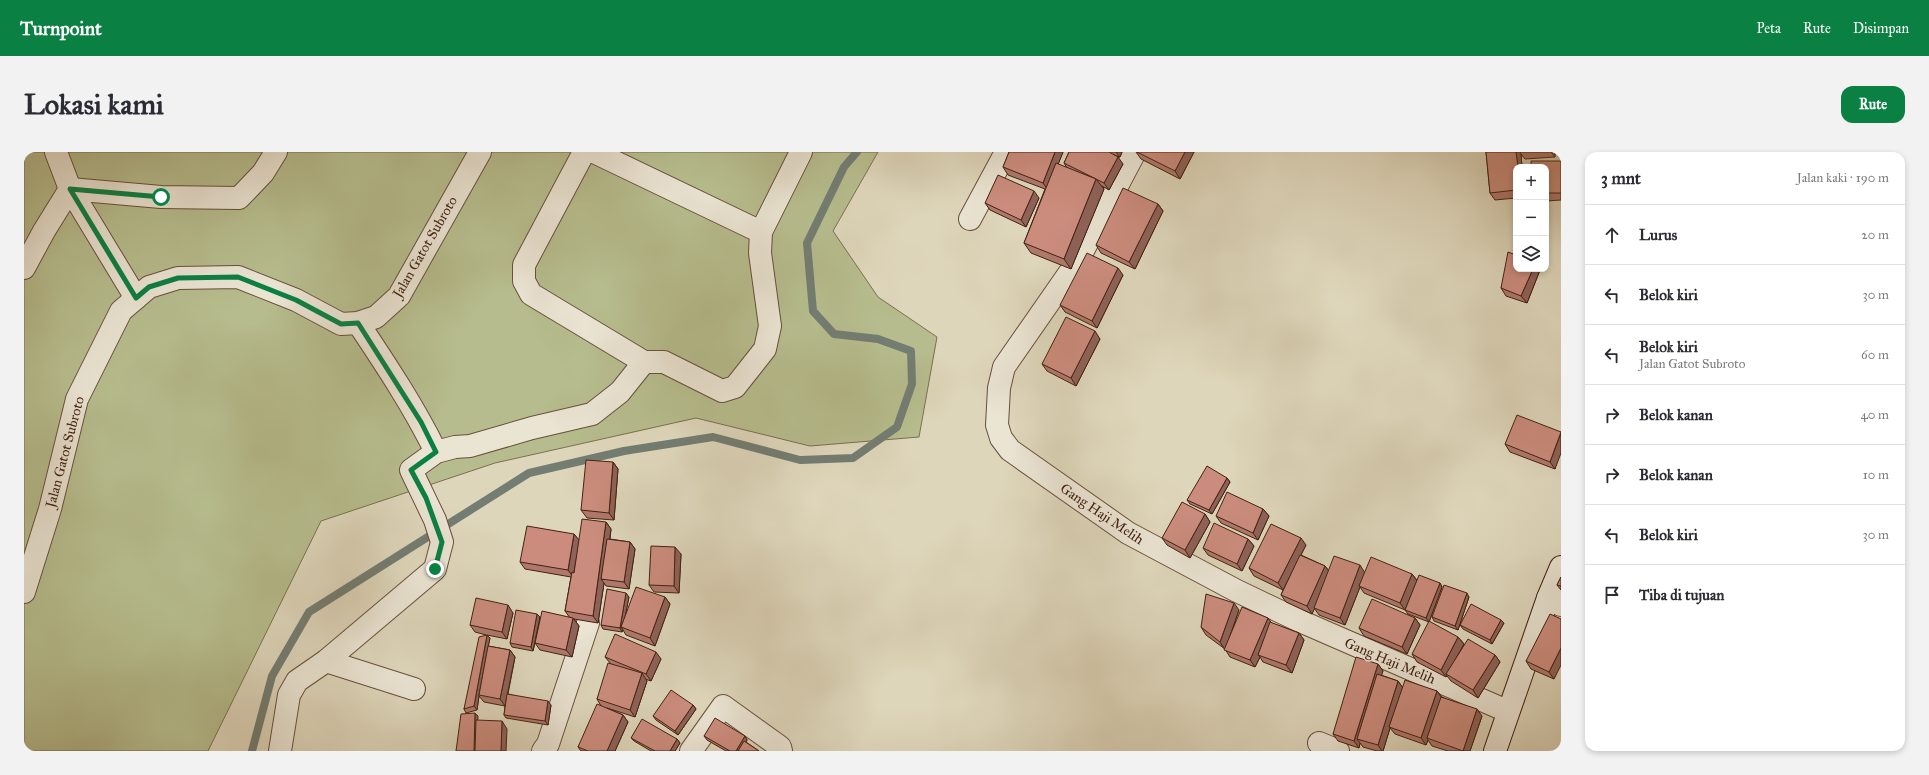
<!DOCTYPE html>
<html lang="id">
<meta charset="utf-8">
<style>
body{margin:0;font-family:"IM FELL Great Primer",serif;background:#f2f2f3;color:#2b2b33}
.controls{position:absolute;right:12px;top:12px;display:grid;overflow:hidden;border-radius:8px;box-shadow:0 2px 6px #0003}
.controls button{width:36px;height:36px;display:grid;place-items:center;padding:0;border:0;border-bottom:1px solid #e1e1e2;background:#fff;color:#2b2b33;font:20px sans-serif}
.stop{position:absolute;width:12px;height:12px;margin:-9px;border:3px solid #0b8043;border-radius:50%;background:#fff}
.stop.end{background:#0b8043;border-color:#fff;box-shadow:0 1px 4px #0008}
.list{margin:0;padding:0;list-style:none}
h2{display:flex;justify-content:space-between;align-items:center;height:52px;margin:0;padding:0 16px;font-size:17px}
h2 small{font-size:13px;font-weight:400;color:#7c7c81}
.list li{display:grid;grid-template-columns:26px 1fr auto;gap:12px;align-items:center;box-sizing:border-box;height:60px;padding:0 16px;border-top:1px solid #e1e1e2}
.list b{display:block;font-size:15px;white-space:nowrap}
.list p{margin:0;font-size:13px;white-space:nowrap;color:#7c7c81}
.list em{font-size:13px;font-style:normal;color:#7c7c81}
.icon{flex:none;width:22px;height:22px;fill:none;stroke:currentColor;stroke-width:2;stroke-linecap:round;stroke-linejoin:round}
.map{position:relative;flex:none;width:1537px;height:599px;overflow:hidden;border-radius:12px}
header{display:flex;align-items:center;gap:24px;box-sizing:border-box;height:56px;padding:0 20px;background:#0b8043;color:#fff}
header strong{font-size:19px}
nav{display:flex;gap:22px;margin-inline-start:auto;font-size:14px}
.intro{display:flex;align-items:center;justify-content:space-between;box-sizing:border-box;height:96px;padding:0 24px}
h1{margin:0;font-size:28px}
.button{padding:10px 18px;border-radius:12px;background:#0b8043;color:#fff;font-size:14px;font-weight:700}
main{display:flex;gap:24px;padding:0 24px}
aside{flex:1;background:#fff;border-radius:12px;box-shadow:0 2px 6px #0003}
.map>svg:first-child{display:block}
</style>
<header>
<strong>Turnpoint</strong>
<nav><a>Peta</a><a>Rute</a><a>Disimpan</a></nav>
</header>
<div class="intro"><h1>Lokasi kami</h1><a class="button">Rute</a></div>
<main>
<div class="map">
<svg width="1537" height="599" viewBox="0 0 1537 599">
<rect width="100%" height="100%" fill="#ded6bb"/>
<filter id="stains"><feTurbulence type="fractalNoise" baseFrequency=".005" numOctaves="4"/><feColorMatrix values="0 0 0 0 .2 0 0 0 0 .09 0 0 0 0 .02 0 0 0 .5 -.17"/></filter>
<radialGradient id="worn" r=".72"><stop offset=".6" stop-color="#630" stop-opacity="0"/><stop offset="1" stop-color="#630" stop-opacity=".3"/></radialGradient>
<polygon fill="#b6bc8d" stroke="#7c6f50" points="0,0 854,0 809,79 854,145 913,185 895,285 786,294 672,266 471,311 297,369 184,599 0,599"/>
<g fill="none" stroke-linecap="round" stroke-linejoin="round">
<polyline stroke="#737d72" stroke-width="8" points="228,599 248,524 285,460 505,321 600,299 689,285 776,308 829,306 873,275 888,232 887,199 854,187 810,182 789,159 783,91 820,15 833,0"/>
<g stroke="#6a4f3c" stroke-width="24">
<g id="minor">
<polyline points="32,0 46,37 112,146"/>
<polyline points="560,0 500,113 500,129 507,142 620,210"/>
<polyline points="570,0 737,80"/>
<polyline points="1111,0 1053,110 980,215 975,236 973,273 977,286 986,298 1104,381 1213,439 1276,469 1483,559"/>
<polyline points="46,37 137,45 215,46 239,21 252,0"/>
<polyline points="946,67 982,0"/>
<polyline points="0,116 20,79 46,37"/>
<path d="M 334,171 C 362,213 390,255 412,300"/>
<polyline points="0,440 26,357 53,247 97,159 125,135 154,126 214,125 272,148 317,172 334,171 352,165 375,144 456,0"/>
<polyline points="1524,446 1537,453"/>
<polyline points="302,509 390,537"/>
<polyline points="1295,591 1314,599"/>
<polyline points="256,599 265,543 273,529 302,509 411,417 418,390 411,368 387,318 412,300 431,295 446,294 508,276 568,262 596,240 620,210 640,210 698,239 711,235 741,197 746,174 736,101 737,80 777,0"/>
<polyline points="519,599 524,592 564,471"/>
<polyline points="667,599 699,554 756,595 757,599"/>
</g>
</g>
<g stroke="#432212" stroke-width="24">
<polyline id="secondary" points="1471,599 1524,446 1537,415"/>
</g>
<use href="#minor" stroke="#eae4d3" stroke-width="22"/>
<use href="#secondary" stroke="#eae4d3" stroke-width="22"/>
</g>
<g fill="#af786c" stroke="#432212">
<polygon points="985,0 1039,0 1034,12 1043,16 1040,11 1045,0 1098,0 1096,5 1090,3 1099,12 1085,38 1078,34 1080,37 1047,117 1007,101 1000,91 1021,37 984,23 979,15"/>
<polygon points="1112,0 1170,0 1156,27 1117,7"/>
<polygon points="1462,0 1531,0 1531,5 1501,7 1497,2 1498,15 1492,15 1492,46 1471,48 1466,41"/>
<polygon points="1537,9 1537,48 1522,49 1522,15"/>
<polygon points="1015,46 1002,75 966,58 961,51"/>
<polygon points="1134,52 1139,59 1111,117 1077,101 1072,93"/>
<polygon points="1492,117 1515,117 1516,118 1503,151 1482,144 1477,136"/>
<polygon points="1099,123 1073,176 1041,160 1036,153"/>
<polygon points="1076,187 1052,234 1023,219 1018,212"/>
<polygon points="1537,280 1531,317 1486,300 1481,292"/>
<polygon points="589,310 594,317 590,368 563,366 557,358"/>
<polygon points="1203,326 1206,330 1188,362 1166,352 1163,348"/>
<polygon points="1239,357 1245,364 1234,388 1197,371 1192,364"/>
<polygon points="1181,362 1186,370 1166,406 1143,393 1138,386"/>
<polygon points="582,370 587,377 586,387 606,390 611,397 605,437 582,434 580,431 574,471 550,467 555,474 548,505 516,498 511,491 509,499 488,495 486,491 516,465 512,486 546,466 541,459 547,425 501,417 496,410 550,382 555,389"/>
<polygon points="1224,387 1230,394 1218,419 1184,403 1179,396"/>
<polygon points="1282,393 1277,403 1301,414 1305,419 1388,422 1393,428 1416,431 1418,435 1405,470 1384,462 1381,458 1340,441 1336,435 1321,473 1295,463 1290,456 1288,462 1262,450 1257,443 1259,438 1230,424 1225,416"/>
<polygon points="657,402 655,441 630,440 625,433"/>
<polygon points="1537,425 1537,438 1533,433"/>
<polygon points="605,445 601,463 641,445 646,452 631,494 602,483 599,478 598,480 579,477 577,473"/>
<polygon points="1445,445 1434,478 1410,469 1408,465"/>
<polygon points="1215,458 1206,483 1247,471 1275,481 1280,488 1268,521 1239,510 1236,505 1231,515 1206,505 1201,497 1182,483 1177,475"/>
<polygon points="489,461 483,487 463,483 466,486 464,494 486,498 491,505 484,542 527,553 524,573 482,566 480,563 481,554 460,550 455,544 453,558 442,561 440,557 462,483 451,480 446,473"/>
<polygon points="1391,466 1396,473 1383,502 1340,484 1335,476"/>
<polygon points="1537,467 1530,527 1507,517 1502,509"/>
<polygon points="1477,468 1480,471 1468,492 1439,477 1436,473"/>
<polygon points="1434,485 1440,492 1433,504 1471,503 1476,510 1454,546 1427,529 1423,524 1422,525 1393,510 1388,502"/>
<polygon points="581,505 637,507 627,529 621,527 623,529 611,565 583,556 599,563 604,570 591,599 557,599 554,595 577,554 573,547 587,512"/>
<polygon points="1354,512 1359,519 1357,523 1374,529 1379,536 1413,539 1418,545 1458,564 1446,599 1424,599 1408,594 1404,588 1402,593 1371,582 1366,576 1359,599 1353,599 1339,595 1336,591 1335,596 1314,589 1309,582"/>
<polygon points="669,553 672,557 654,583 632,568 629,564"/>
<polygon points="680,584 721,584 723,588 722,590 735,599 702,599 683,588"/>
<polygon points="607,586 653,587 656,591 651,599 627,599 610,589"/>
</g>
<g fill="#8e6258" stroke="#432212">
<polygon points="1031,0 1039,0 1024,38 1019,31"/>
<polygon points="1092,0 1098,0 1096,5"/>
<polygon points="1161,0 1170,0 1156,27 1151,19"/>
<polygon points="1492,0 1496,0 1497,2 1498,15 1494,15"/>
<polygon points="1527,0 1531,0 1531,5"/>
<polygon points="1094,5 1099,12 1085,38 1080,31"/>
<polygon points="1072,27 1080,37 1047,117 1040,107"/>
<polygon points="1010,39 1015,46 1002,75 997,68"/>
<polygon points="1134,52 1139,59 1111,117 1105,110"/>
<polygon points="1094,116 1099,123 1073,176 1068,169"/>
<polygon points="1509,117 1515,117 1516,118 1503,151 1497,144"/>
<polygon points="1071,179 1076,187 1052,234 1047,226"/>
<polygon points="1537,281 1537,301 1531,317 1526,310"/>
<polygon points="589,310 594,317 590,368 585,361"/>
<polygon points="1203,326 1206,330 1188,362 1185,358"/>
<polygon points="1239,357 1245,364 1234,388 1229,381"/>
<polygon points="1181,362 1186,370 1166,406 1161,398"/>
<polygon points="582,370 587,377 580,427 577,427 580,431 574,471 569,464"/>
<polygon points="550,382 556,389 549,425 544,418"/>
<polygon points="1277,386 1282,393 1259,438 1254,431"/>
<polygon points="1224,387 1230,394 1218,419 1213,412"/>
<polygon points="606,390 611,397 605,437 600,430"/>
<polygon points="651,395 657,402 655,441 650,434"/>
<polygon points="1336,413 1341,421 1335,434 1336,435 1321,473 1316,466"/>
<polygon points="1301,414 1307,422 1288,462 1283,454"/>
<polygon points="1388,422 1393,429 1381,458 1376,451"/>
<polygon points="1416,431 1418,435 1405,470 1402,466"/>
<polygon points="602,441 605,445 599,476 597,475 599,478 598,480 596,476"/>
<polygon points="1443,441 1445,445 1434,478 1431,474"/>
<polygon points="641,445 646,452 631,494 626,486"/>
<polygon points="1210,451 1215,458 1201,498 1196,490"/>
<polygon points="484,453 489,461 483,487 478,480"/>
<polygon points="513,462 516,465 509,499 507,495"/>
<polygon points="549,466 555,474 548,505 542,498"/>
<polygon points="1244,466 1249,473 1234,503 1236,505 1231,515 1226,508"/>
<polygon points="1391,466 1396,473 1383,502 1378,495"/>
<polygon points="1477,468 1480,471 1468,492 1466,488"/>
<polygon points="1275,481 1280,488 1268,521 1262,513"/>
<polygon points="463,483 466,486 455,543 455,544 453,558 450,554"/>
<polygon points="1434,485 1440,492 1423,523 1422,522 1423,524 1422,525 1417,518"/>
<polygon points="1537,496 1537,513 1530,527 1525,520"/>
<polygon points="486,498 491,505 481,554 476,547"/>
<polygon points="632,500 637,507 627,529 622,522"/>
<polygon points="1471,503 1476,510 1454,546 1449,538"/>
<polygon points="1354,512 1359,519 1337,588 1333,587 1336,591 1335,596 1330,589"/>
<polygon points="618,521 623,529 611,565 606,558"/>
<polygon points="1374,529 1379,536 1365,575 1366,576 1359,599 1358,599 1354,593"/>
<polygon points="1413,539 1418,546 1403,586 1404,588 1402,593 1397,586"/>
<polygon points="524,549 527,553 524,573 521,569"/>
<polygon points="669,553 672,557 654,583 651,579"/>
<polygon points="1453,557 1458,564 1446,599 1439,599"/>
<polygon points="451,561 454,564 452,599 450,599"/>
<polygon points="599,563 604,570 591,599 583,599"/>
<polygon points="478,569 483,577 482,599 477,599"/>
<polygon points="721,584 723,588 717,599 712,599"/>
<polygon points="653,587 656,591 651,599 646,599"/>
</g>
<g fill="#cb8c7d" stroke="#432212">
<polygon points="985,0 1031,0 1019,31 979,15"/>
<polygon points="1045,0 1085,0 1094,5 1080,31 1040,11"/>
<polygon points="1113,0 1161,0 1151,19"/>
<polygon points="1462,0 1492,0 1494,15 1492,15 1492,38 1466,41"/>
<polygon points="1507,9 1537,9 1537,41 1522,41 1522,15 1507,15"/>
<polygon points="1032,11 1072,27 1040,107 1000,91"/>
<polygon points="974,23 1010,39 997,68 961,51"/>
<polygon points="1099,36 1134,52 1105,110 1072,93"/>
<polygon points="1484,100 1492,103 1492,117 1509,117 1497,144 1477,136"/>
<polygon points="1063,101 1094,116 1068,169 1036,153"/>
<polygon points="1042,165 1071,179 1047,226 1018,212"/>
<polygon points="1493,263 1537,280 1526,310 1481,292"/>
<polygon points="562,308 589,310 585,361 557,358"/>
<polygon points="1183,314 1203,326 1185,358 1163,348"/>
<polygon points="1203,340 1239,357 1229,381 1192,364"/>
<polygon points="1158,350 1181,362 1161,398 1138,386"/>
<polygon points="558,367 582,370 569,464 541,459 548,420 550,421"/>
<polygon points="1190,371 1224,387 1213,412 1179,396"/>
<polygon points="1247,372 1277,386 1254,431 1225,416"/>
<polygon points="503,374 550,382 544,418 496,410"/>
<polygon points="583,387 606,390 600,430 577,427"/>
<polygon points="627,394 651,395 650,434 625,433"/>
<polygon points="1276,403 1301,414 1283,454 1257,443"/>
<polygon points="1310,404 1336,413 1316,466 1290,456"/>
<polygon points="1347,405 1388,422 1376,451 1335,434"/>
<polygon points="1395,423 1416,431 1402,466 1381,458"/>
<polygon points="1537,425 1537,434 1533,433"/>
<polygon points="1420,433 1443,441 1431,474 1408,465"/>
<polygon points="612,435 641,445 626,486 597,475"/>
<polygon points="583,437 602,441 596,476 577,473"/>
<polygon points="1182,442 1210,451 1196,490 1177,475"/>
<polygon points="452,446 484,453 478,480 446,473"/>
<polygon points="1348,447 1391,466 1378,495 1335,476"/>
<polygon points="1447,452 1477,468 1466,488 1436,473"/>
<polygon points="1218,455 1244,466 1226,508 1200,498"/>
<polygon points="492,458 513,462 507,495 486,491"/>
<polygon points="518,459 549,466 542,498 511,491"/>
<polygon points="1526,462 1537,467 1537,496 1525,520 1502,509"/>
<polygon points="1405,469 1434,485 1417,518 1388,502"/>
<polygon points="1246,470 1275,481 1262,513 1234,503"/>
<polygon points="591,482 632,500 622,522 581,505"/>
<polygon points="463,483 450,554 440,557 455,485"/>
<polygon points="1444,487 1471,503 1449,538 1422,522"/>
<polygon points="464,494 486,498 476,547 455,543"/>
<polygon points="1332,505 1354,512 1330,589 1309,582"/>
<polygon points="584,511 618,521 606,558 573,547"/>
<polygon points="1353,522 1374,529 1354,593 1333,587"/>
<polygon points="1381,528 1413,539 1397,586 1365,575"/>
<polygon points="647,538 669,553 651,579 629,564"/>
<polygon points="483,542 524,549 521,569 480,563"/>
<polygon points="1417,545 1453,557 1439,599 1403,586"/>
<polygon points="573,552 599,563 583,599 564,599 554,595"/>
<polygon points="451,561 450,599 432,599 437,562"/>
<polygon points="691,566 721,584 712,599 706,599 680,584"/>
<polygon points="618,567 653,587 646,599 631,599 607,586"/>
<polygon points="452,568 478,569 477,599 451,599"/>
<polygon points="720,589 735,599 714,599"/>
</g>
<g fill="none" stroke-linecap="round" stroke-linejoin="round">
<polyline stroke="#0b8043" stroke-width="5" points="137,45 46,37 112,146 125,135 154,126 214,125 272,148 317,172 334,171 397,270 412,300 387,318 402,346 418,390 411,417"/>
</g>
<g text-anchor="middle" dominant-baseline="central" stroke-width="3" stroke-linejoin="round" paint-order="stroke">
<g font-size="14" fill="#432212" stroke="#eae4d3">
<text transform="translate(401 95) rotate(-60)">Jalan Gatot Subroto</text>
<text transform="translate(41 300) rotate(-75)">Jalan Gatot Subroto</text>
<text transform="translate(1078 362) rotate(34)">Gang Haji Melih</text>
<text transform="translate(1366 509) rotate(23)">Gang Haji Melih</text>
</g>
</g>
<rect width="100%" height="100%" filter="url(#stains)"/>
<rect width="100%" height="100%" fill="url(#worn)"/>
</svg>
<div class="controls">
<button>+</button>
<button>−</button>
<button><svg class="icon" aria-label="layers" viewBox="0 0 24 24"><path d="M12 4l9 5-9 5-9-5zM3 14l9 5 9-5"/></svg></button>
</div>
<div class="stop" style="left:137px;top:45px"></div>
<div class="stop end" style="left:411px;top:417px"></div>
</div>
<aside>
<h2>3 mnt<small>Jalan kaki · 190 m</small></h2>
<ul class="list">
<li><svg class="icon" aria-label="ahead" viewBox="0 0 24 24"><path d="M12 20V5M6 11l6-6 6 6"/></svg><div><b>Lurus</b></div><em>20 m</em></li>
<li><svg class="icon" aria-label="left" viewBox="0 0 24 24"><path d="M17 20v-9H6M10 6l-5 5 5 5"/></svg><div><b>Belok kiri</b></div><em>30 m</em></li>
<li><svg class="icon" aria-label="left" viewBox="0 0 24 24"><path d="M17 20v-9H6M10 6l-5 5 5 5"/></svg><div><b>Belok kiri</b><p>Jalan Gatot Subroto</p></div><em>60 m</em></li>
<li><svg class="icon" aria-label="right" viewBox="0 0 24 24"><path d="M7 20v-9h11M14 6l5 5-5 5"/></svg><div><b>Belok kanan</b></div><em>40 m</em></li>
<li><svg class="icon" aria-label="right" viewBox="0 0 24 24"><path d="M7 20v-9h11M14 6l5 5-5 5"/></svg><div><b>Belok kanan</b></div><em>10 m</em></li>
<li><svg class="icon" aria-label="left" viewBox="0 0 24 24"><path d="M17 20v-9H6M10 6l-5 5 5 5"/></svg><div><b>Belok kiri</b></div><em>30 m</em></li>
<li><svg class="icon" aria-label="arrive" viewBox="0 0 24 24"><path d="M6 21V4h12l-3 4 3 4H6"/></svg><div><b>Tiba di tujuan</b></div></li>
</ul>
</aside>
</main>
